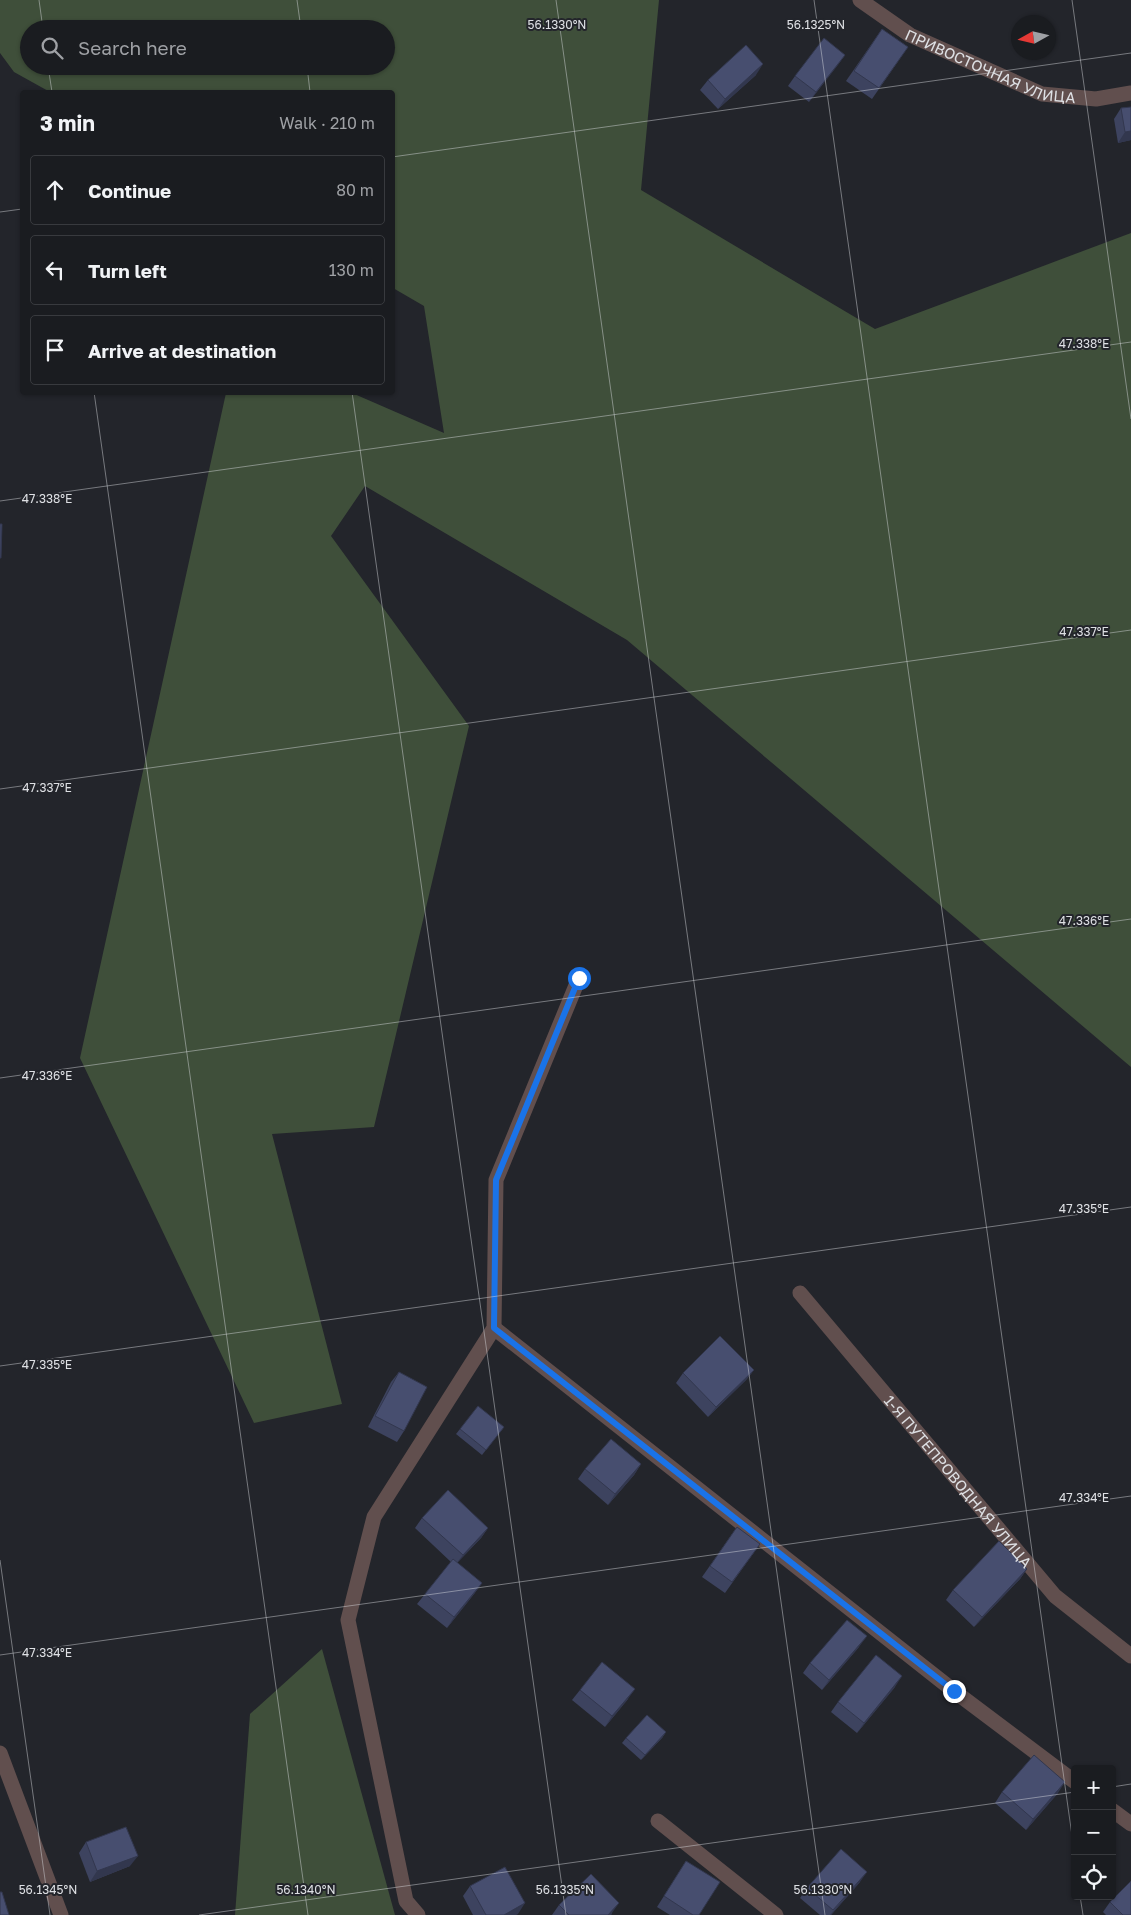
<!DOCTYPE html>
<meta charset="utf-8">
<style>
body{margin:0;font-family:"Golos Text",sans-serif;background:#232529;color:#f1f3f6}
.controls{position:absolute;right:15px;bottom:15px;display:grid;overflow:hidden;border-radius:5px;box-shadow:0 1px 4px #0004}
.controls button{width:45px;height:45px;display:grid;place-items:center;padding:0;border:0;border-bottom:1px solid #383a3e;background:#1a1c20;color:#f1f3f6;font:25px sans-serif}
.compass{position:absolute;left:1011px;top:15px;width:45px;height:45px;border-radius:50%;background:#1a1c20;box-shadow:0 1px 4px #0004;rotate:262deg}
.stop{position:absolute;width:15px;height:15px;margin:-11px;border:4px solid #1a73e8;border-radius:50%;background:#fff}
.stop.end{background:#1a73e8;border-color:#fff;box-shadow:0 1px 5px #0008}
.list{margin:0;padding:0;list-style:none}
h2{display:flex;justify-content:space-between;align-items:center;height:65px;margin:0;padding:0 20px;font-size:21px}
h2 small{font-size:16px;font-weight:400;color:#9fa1a5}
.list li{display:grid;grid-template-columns:32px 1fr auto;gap:15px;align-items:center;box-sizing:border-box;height:70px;margin:0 10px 10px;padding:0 10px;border:1px solid #383a3e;border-radius:5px}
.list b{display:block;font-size:19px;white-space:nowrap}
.list em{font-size:16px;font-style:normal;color:#9fa1a5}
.icon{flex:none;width:28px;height:28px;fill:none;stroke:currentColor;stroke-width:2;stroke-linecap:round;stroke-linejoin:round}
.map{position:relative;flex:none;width:1131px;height:1915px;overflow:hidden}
.search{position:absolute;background:#1a1c20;box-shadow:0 1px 4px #0004;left:20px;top:20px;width:375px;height:55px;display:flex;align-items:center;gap:12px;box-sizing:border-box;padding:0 18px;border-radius:28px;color:#9fa1a5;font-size:19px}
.panel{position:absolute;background:#1a1c20;box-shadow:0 1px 4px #0004;left:20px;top:90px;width:375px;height:305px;border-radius:5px}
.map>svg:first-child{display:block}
</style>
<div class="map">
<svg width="1131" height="1915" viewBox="0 0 1131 1915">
<rect width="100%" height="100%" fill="#23252b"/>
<g fill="#3f4f3a" fill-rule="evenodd">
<path d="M 0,0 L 659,0 L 641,190 L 875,329 L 1131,233 L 1131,1067 L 627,640 L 365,486 L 331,536 L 469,726 L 374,1127 L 272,1134 L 342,1404 L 254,1423 L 80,1058 L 226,393 L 352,393 L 444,433 L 424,306 L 393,288 L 392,92 L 50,92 L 14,72 L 0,53 ZM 29,29 L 386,29 L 386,66 L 29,66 Z"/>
<polygon points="322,1649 395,1915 235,1915 250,1714"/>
</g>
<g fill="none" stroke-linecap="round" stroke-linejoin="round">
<g stroke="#614f4e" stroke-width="15">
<path id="s1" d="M 860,0 L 910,35 L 1042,94 L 1096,99 L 1131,93"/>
<path id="s2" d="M 800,1293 L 1055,1596 L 1131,1656"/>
<polyline points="494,1328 954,1691 1075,1782"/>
<polyline points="0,1753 61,1915"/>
<polyline points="1112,1810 1131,1824"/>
<polyline points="658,1821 776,1915"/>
<polyline points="418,1915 406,1901 348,1620 374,1517 494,1328 496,1180 579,978"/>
</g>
</g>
<g fill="#3d435f">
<polygon points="882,29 908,47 872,99 846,81"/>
<polygon points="845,55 809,102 788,86 795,76"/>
<polygon points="756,75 718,109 700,90 708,80"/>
<polygon points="1131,107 1131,140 1118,143 1114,119 1121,108"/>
<polygon points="754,1370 746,1380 708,1417 676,1383 683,1373"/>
<polygon points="399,1372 404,1431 397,1442 368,1427 391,1382"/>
<polygon points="504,1427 482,1455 456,1434 460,1429"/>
<polygon points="641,1464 634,1475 608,1505 578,1479 585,1469"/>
<polygon points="422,1518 488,1528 481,1538 457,1563 482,1583 474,1594 447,1628 417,1604 425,1594 451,1562 415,1528"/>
<polygon points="737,1527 760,1544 725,1593 702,1577"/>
<polygon points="1027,1569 1020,1579 974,1627 946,1600 953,1590"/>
<polygon points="859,1647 822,1690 803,1673 810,1663"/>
<polygon points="895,1687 857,1733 831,1712 838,1702"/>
<polygon points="580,1690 628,1699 605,1727 572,1700"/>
<polygon points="666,1732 662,1738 641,1760 622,1743 626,1738"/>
<polygon points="1002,1792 1058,1793 1026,1830 995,1803"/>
<polygon points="86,1842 130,1866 90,1882 79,1853"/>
<polygon points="686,1861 699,1915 670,1915 657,1907"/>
<polygon points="860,1882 831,1915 820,1915 800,1898 807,1888"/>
<polygon points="470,1886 518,1914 515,1915 473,1915 463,1896"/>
<polygon points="1110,1902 1131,1915 1106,1915 1103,1912"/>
<polygon points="559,1905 612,1913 611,1915 552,1915"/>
</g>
<g fill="#32374e">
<polygon points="845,55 838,65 809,102 816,92"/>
<polygon points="763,64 756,75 718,109 725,99"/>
<polygon points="1131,131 1131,140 1118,143 1125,132"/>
<polygon points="754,1370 746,1380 708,1417 716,1407"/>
<polygon points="641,1464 634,1475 608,1505 615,1494"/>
<polygon points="488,1528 481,1538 455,1565 463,1555"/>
<polygon points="1027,1569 1020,1579 974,1627 982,1617"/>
<polygon points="482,1583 474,1594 447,1628 454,1617"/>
<polygon points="867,1636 859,1647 822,1690 829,1680"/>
<polygon points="902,1676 895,1687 857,1733 864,1723"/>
<polygon points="635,1689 628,1699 605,1727 612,1716"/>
<polygon points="666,1732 662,1738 641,1760 645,1755"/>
<polygon points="1065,1782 1058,1793 1026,1830 1033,1819"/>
<polygon points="138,1856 130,1866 90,1882 97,1871"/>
<polygon points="867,1872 860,1882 831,1915 830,1915"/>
<polygon points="525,1903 518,1914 515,1915 504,1915"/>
<polygon points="619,1903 612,1913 611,1915 608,1915"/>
</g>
<g fill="#474e6f" stroke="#32374e">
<polygon points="882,29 908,47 879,88 854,71"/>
<polygon points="824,38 845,55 816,92 795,76"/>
<polygon points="746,45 763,64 725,99 708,80"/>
<polygon points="1131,107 1131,131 1125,132 1121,108"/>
<polygon points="0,524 2,524 1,558 0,558"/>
<polygon points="720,1336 754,1370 716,1407 683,1373"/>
<polygon points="399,1372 427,1387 404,1431 375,1416"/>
<polygon points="478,1406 504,1427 486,1450 460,1429"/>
<polygon points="611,1439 641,1464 615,1494 585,1469"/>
<polygon points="448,1490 488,1528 463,1555 422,1518"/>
<polygon points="737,1527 760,1544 732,1582 710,1566"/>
<polygon points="999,1541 1027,1569 982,1617 953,1590"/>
<polygon points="453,1559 482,1583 454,1617 425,1594"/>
<polygon points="847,1620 867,1636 829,1680 810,1663"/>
<polygon points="876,1655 902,1676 864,1723 838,1702"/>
<polygon points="602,1662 635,1689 612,1716 580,1690"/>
<polygon points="647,1715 666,1732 645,1755 626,1738"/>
<polygon points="1034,1755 1065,1782 1033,1819 1002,1792"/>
<polygon points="126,1827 138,1856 97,1871 86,1842"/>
<polygon points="841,1849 867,1872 833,1910 807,1888"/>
<polygon points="686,1861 720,1882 699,1915 693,1915 664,1896"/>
<polygon points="505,1867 525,1903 504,1915 486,1915 470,1886"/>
<polygon points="591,1874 619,1903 608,1915 569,1915 559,1905"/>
<polygon points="1131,1881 1131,1915 1123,1915 1110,1902"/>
<polygon points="0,1892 2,1892 9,1915 0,1915"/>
</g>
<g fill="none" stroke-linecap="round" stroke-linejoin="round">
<polyline stroke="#1a73e8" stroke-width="6" points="579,978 496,1180 494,1328 954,1691"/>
</g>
<path fill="none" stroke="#dee0e4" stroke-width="1" stroke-opacity="0.45" d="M 39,0 L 43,29M 297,0 L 301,29M 556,0 L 825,1915M 814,0 L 1075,1857M 1072,0 L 1131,419M 48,66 L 52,92M 307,66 L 310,92M 392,157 L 1131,53M 0,212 L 22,209M 94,392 L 308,1915M 352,392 L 566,1915M 0,501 L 1131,342M 0,789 L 1131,630M 0,1078 L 1131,919M 0,1366 L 1131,1207M 0,1560 L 50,1915M 0,1655 L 1131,1496M 1112,1787 L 1131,1784M 1080,1896 L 1083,1915M 199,1915 L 1075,1792"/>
<g text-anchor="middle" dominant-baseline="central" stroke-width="4" stroke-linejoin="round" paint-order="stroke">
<g font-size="15" fill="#dee0e4" stroke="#23252b">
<text stroke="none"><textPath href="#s1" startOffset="148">ПРИВОСТОЧНАЯ УЛИЦА</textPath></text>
<text stroke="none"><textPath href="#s2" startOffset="246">1-Я ПУТЕПРОВОДНАЯ УЛИЦА</textPath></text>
</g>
</g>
<g font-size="12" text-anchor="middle" fill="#dee0e4" stroke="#23252b" stroke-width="4" stroke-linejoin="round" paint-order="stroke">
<text x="557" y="29">56.1330°N</text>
<text x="816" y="29">56.1325°N</text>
<text x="1084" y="348">47.338°E</text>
<text x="47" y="503">47.338°E</text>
<text x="1084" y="636">47.337°E</text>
<text x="47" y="792">47.337°E</text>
<text x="1084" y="925">47.336°E</text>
<text x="47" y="1080">47.336°E</text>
<text x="1084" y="1213">47.335°E</text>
<text x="47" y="1369">47.335°E</text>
<text x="1084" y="1502">47.334°E</text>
<text x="47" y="1657">47.334°E</text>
<text x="48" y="1894">56.1345°N</text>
<text x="306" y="1894">56.1340°N</text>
<text x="565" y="1894">56.1335°N</text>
<text x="823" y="1894">56.1330°N</text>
</g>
</svg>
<div class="controls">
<button>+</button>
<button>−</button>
<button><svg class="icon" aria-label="locate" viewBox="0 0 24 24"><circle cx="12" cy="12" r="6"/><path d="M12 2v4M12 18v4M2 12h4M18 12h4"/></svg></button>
</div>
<svg class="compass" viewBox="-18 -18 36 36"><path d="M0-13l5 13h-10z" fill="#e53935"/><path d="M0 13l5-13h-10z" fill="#9fa1a5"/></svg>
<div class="stop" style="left:579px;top:978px"></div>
<div class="stop end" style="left:954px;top:1691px"></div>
<div class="search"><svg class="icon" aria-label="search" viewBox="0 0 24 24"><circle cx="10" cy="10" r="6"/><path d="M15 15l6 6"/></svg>Search here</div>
<section class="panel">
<h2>3 min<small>Walk · 210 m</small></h2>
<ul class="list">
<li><svg class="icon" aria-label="ahead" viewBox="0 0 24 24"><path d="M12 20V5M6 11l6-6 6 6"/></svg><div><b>Continue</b></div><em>80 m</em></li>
<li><svg class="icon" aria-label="left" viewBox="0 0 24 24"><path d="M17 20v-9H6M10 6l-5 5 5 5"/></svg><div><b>Turn left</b></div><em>130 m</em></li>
<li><svg class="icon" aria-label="arrive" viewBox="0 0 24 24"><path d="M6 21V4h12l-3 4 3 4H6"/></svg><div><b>Arrive at destination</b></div></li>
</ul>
</section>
</div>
